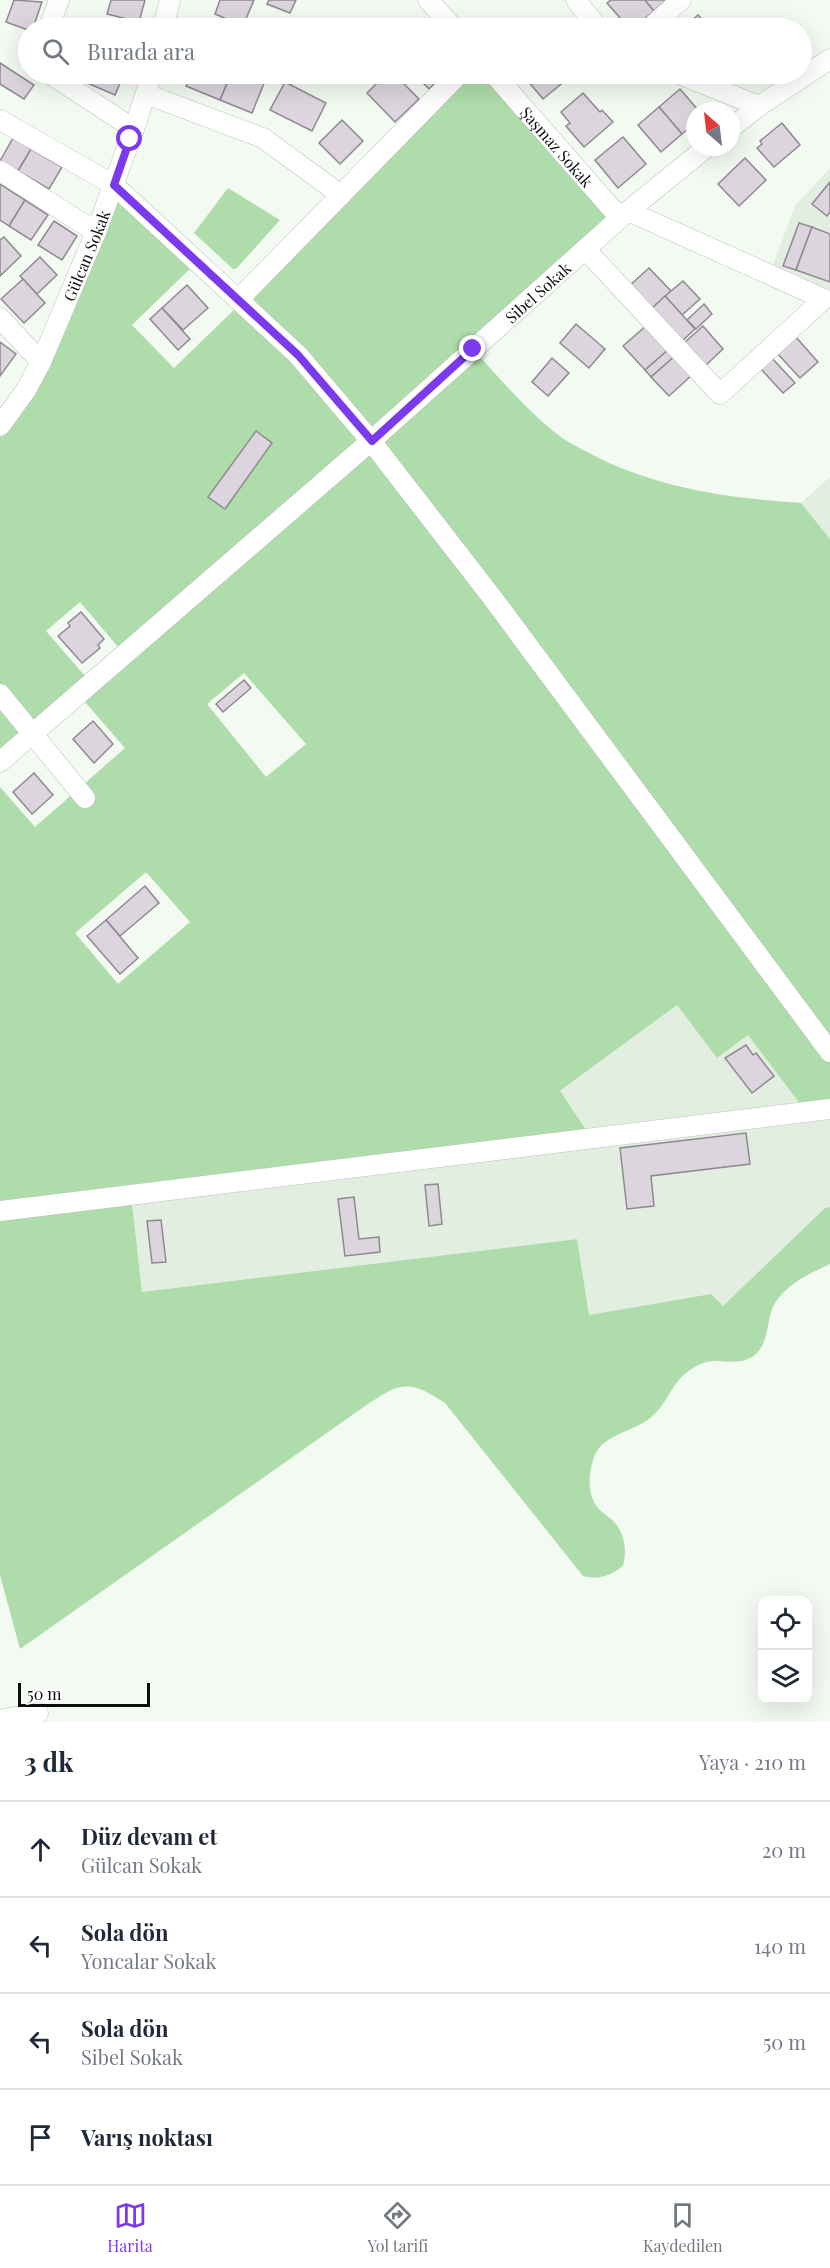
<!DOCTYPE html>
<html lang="tr">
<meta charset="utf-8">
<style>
body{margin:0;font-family:"Playfair Display",serif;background:#f6f6f7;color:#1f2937}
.controls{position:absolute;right:18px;bottom:18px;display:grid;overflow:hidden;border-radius:12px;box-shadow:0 6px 24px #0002}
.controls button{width:54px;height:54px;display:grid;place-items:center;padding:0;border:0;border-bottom:2px solid #e0e1e3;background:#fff;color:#1f2937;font:30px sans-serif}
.compass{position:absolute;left:686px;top:102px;width:54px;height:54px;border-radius:50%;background:#fff;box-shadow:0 6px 24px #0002;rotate:332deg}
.scale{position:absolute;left:18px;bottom:15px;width:132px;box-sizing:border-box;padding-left:6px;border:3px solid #0c0e0c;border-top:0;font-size:16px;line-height:21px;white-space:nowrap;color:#0c0e0c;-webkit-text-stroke:4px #fff;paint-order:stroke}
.stop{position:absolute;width:18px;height:18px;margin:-14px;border:4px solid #7c3aed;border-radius:50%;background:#fff}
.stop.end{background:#7c3aed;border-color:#fff;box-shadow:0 2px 6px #0008}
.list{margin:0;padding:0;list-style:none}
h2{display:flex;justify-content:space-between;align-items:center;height:78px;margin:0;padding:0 24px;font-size:26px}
h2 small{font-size:20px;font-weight:400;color:#747a83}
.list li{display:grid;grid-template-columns:39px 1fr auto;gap:18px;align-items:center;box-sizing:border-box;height:96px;padding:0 24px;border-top:2px solid #e0e1e3}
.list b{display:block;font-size:22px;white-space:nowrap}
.list p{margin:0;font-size:20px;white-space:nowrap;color:#747a83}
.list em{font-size:20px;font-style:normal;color:#747a83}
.icon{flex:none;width:33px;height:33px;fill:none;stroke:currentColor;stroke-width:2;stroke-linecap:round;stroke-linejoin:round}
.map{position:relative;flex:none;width:830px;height:1722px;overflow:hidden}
.search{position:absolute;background:#fff;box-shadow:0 6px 24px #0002;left:18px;right:18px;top:18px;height:66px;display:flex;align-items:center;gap:15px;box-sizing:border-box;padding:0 21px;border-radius:33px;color:#747a83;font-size:22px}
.sheet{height:462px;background:#fff}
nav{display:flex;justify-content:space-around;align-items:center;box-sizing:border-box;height:84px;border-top:2px solid #e0e1e3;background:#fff;font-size:16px;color:#747a83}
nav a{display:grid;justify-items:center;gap:3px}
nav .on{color:#7c3aed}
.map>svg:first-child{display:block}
</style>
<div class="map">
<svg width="830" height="1722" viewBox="0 0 830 1722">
<rect width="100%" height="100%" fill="#f2faf1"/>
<g fill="#e2eee0">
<polygon points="830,168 830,292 771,271 795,206"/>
<polygon points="830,477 830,539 801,503"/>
<polygon points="677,1005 717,1058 748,1035 807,1112 830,1109 830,1207 825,1208 723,1306 711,1294 589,1315 577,1239 142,1292 131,1195 591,1139 560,1092"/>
</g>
<g fill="#aedcaa" fill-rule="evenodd">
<path d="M 459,74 L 494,74 L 620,218 L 474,350 C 501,380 528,412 561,437 C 569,443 580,448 589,453 C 655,488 727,498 801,503 L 830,539 L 830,1109 L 807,1113 L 748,1035 L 717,1058 L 677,1005 L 560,1091 L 592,1139 L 131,1195 L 142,1292 L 577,1239 L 589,1315 L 711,1294 L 723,1306 L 825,1208 L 830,1207 L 830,1264 C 809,1274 788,1283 775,1303 C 765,1320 771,1344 752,1357 C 736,1367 719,1357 703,1363 C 670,1376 672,1401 650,1418 C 632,1433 600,1434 593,1460 C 588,1476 587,1499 601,1511 C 605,1515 611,1518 615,1523 C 625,1535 627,1551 623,1566 C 609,1576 600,1580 583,1576 L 445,1403 C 409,1379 400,1382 365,1406 L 20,1649 L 0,1575 L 0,787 L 35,827 L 125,748 L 78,694 L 0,762 L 0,426 L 114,185 L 197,262 L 132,325 L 174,368 L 241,303 ZM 80,602 L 124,654 L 91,683 L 46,631 ZM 244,673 L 306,744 L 266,777 L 207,704 ZM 146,872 L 190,922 L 118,984 L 75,933 Z"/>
<polygon points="228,188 280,220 236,269 233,269 194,233"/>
</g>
<g fill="#dcd5de" stroke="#8f8991" stroke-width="1.5">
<polygon points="14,0 42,2 33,28 28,30 6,22"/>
<polygon points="111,0 145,0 139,22 107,14"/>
<polygon points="220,0 254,0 243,26 215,14"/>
<polygon points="269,0 296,0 290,13 267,4"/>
<polygon points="611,0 645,0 654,11 633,28 629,28 607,3"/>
<polygon points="645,0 666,0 654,11"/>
<polygon points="698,15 710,28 683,28"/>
<polygon points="0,63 34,85 24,99 0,84"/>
<polygon points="88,74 124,74 115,95 85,82"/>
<polygon points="191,74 231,74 220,100 186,86"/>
<polygon points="231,74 260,74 267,76 252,113 220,100"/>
<polygon points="386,74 394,74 419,99 395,122 367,93"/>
<polygon points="414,74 444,74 429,89"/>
<polygon points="522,74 560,74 566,80 543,99"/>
<polygon points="285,82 326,103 312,131 270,110"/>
<polygon points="680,89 699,111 695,111 695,123 682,134 659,107"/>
<polygon points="583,93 600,112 602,110 613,122 584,147 566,126 570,123 561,112"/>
<polygon points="659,107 682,134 661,152 638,125"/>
<polygon points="342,120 363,141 340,164 319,143"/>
<polygon points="782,123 800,145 774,167 757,148 762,144 760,141"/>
<polygon points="623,137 646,164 618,188 595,160"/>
<polygon points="13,138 31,149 18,171 0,161"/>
<polygon points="31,149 62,167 49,189 18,171"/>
<polygon points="745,158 766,180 739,206 718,184"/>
<polygon points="830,182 830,212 827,216 812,204"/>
<polygon points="0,184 25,200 9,226 0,220"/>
<polygon points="25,200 48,215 31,240 9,226"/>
<polygon points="54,221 77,236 62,260 38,245"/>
<polygon points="799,223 812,227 796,270 783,266"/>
<polygon points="812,227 830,234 830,282 796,270"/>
<polygon points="4,237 21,256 0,276 0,240"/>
<polygon points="40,257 57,275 37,294 20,276"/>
<polygon points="649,268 671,291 650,310 628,287"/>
<polygon points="23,279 45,303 24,323 1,299"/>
<polygon points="683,281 700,299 682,315 665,296"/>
<polygon points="187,285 208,308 183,330 162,308"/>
<polygon points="665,296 695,329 680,343 650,310"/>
<polygon points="704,304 712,314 696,329 687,320"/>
<polygon points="162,308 190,339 178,350 150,319"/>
<polygon points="576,324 605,349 589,368 560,343"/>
<polygon points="647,325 669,349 645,370 623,346"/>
<polygon points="703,326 723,349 705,366 684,343"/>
<polygon points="795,336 818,362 800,378 777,353"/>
<polygon points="0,342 16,354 0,376"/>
<polygon points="669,349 675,356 651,377 645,370"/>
<polygon points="675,356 692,375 669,396 651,377"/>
<polygon points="771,357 795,383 783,393 760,368"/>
<polygon points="552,358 569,373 548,396 532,382"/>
<polygon points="256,431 272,443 225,509 208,497"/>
<polygon points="81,612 104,639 98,645 100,648 82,663 58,636 70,626 68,623"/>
<polygon points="244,680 251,688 223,712 216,704"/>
<polygon points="93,721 113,744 94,763 73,739"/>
<polygon points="34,773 53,795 32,814 13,792"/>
<polygon points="145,886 159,903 120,936 106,920"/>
<polygon points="106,920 138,958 120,974 87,936"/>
<polygon points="746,1045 753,1055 756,1053 774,1076 752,1093 725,1058"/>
<polygon points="746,1133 750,1164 651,1176 654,1206 627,1209 620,1148"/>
<polygon points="438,1184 442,1224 429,1226 425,1185"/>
<polygon points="354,1197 359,1239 379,1237 380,1252 345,1256 338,1199"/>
<polygon points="161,1220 166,1262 152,1263 147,1221"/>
</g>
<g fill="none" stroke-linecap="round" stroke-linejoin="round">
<g stroke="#bdc4bc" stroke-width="21">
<g id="minor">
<polyline points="428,0 454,28"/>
<polyline points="576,0 598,28"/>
<polyline points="49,28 59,0"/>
<polyline points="163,28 170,0"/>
<polyline points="650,28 681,0"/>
<polyline points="50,74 134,129"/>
<path id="s1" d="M 494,74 L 620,218"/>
<polyline points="679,74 759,106"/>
<polyline points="146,94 263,138 341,195"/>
<polyline points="0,120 114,185 298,355 371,441 491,596 830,1052"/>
<polyline points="731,128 759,106 830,59"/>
<polyline points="0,171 96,232"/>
<polyline points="585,249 720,394 824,299 628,211"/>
<polyline points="238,300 459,74"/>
<polyline points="0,318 41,362"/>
<path id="s2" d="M 0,426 L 26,390 L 41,362 L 96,232 L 134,129 L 152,74"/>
<polyline points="0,694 85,798"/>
<path id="s3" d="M 0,762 L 371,441 L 628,211 L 707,147"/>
<polyline points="0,1211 830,1109"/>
<polyline points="0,1720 38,1713"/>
</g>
</g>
<use href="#minor" stroke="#fff" stroke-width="20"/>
</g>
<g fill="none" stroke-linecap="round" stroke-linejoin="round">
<polyline stroke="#7c3aed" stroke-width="8" points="130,139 114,185 298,355 372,441 473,349"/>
</g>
<g text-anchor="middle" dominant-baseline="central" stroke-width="5" stroke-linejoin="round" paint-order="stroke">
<g font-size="16" fill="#0c0e0c" stroke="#fff">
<text stroke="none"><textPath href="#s1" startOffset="96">Şaşmaz Sokak</textPath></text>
<text stroke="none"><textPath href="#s2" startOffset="192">Gülcan Sokak</textPath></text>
<text stroke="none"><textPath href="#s3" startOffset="714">Sibel Sokak</textPath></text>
</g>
</g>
</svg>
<div class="controls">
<button><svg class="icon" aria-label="locate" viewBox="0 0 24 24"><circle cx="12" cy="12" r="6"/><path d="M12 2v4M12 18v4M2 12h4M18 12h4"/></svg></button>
<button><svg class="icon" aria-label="layers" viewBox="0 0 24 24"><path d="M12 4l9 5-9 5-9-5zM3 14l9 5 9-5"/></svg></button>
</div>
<svg class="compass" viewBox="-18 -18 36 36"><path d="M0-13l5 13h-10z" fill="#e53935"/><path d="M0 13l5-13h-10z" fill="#747a83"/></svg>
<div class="scale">50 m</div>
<div class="stop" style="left:130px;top:139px"></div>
<div class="stop end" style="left:473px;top:349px"></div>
<div class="search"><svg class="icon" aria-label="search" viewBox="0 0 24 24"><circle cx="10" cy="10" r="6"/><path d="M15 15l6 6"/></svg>Burada ara</div>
</div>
<section class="sheet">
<h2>3 dk<small>Yaya · 210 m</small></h2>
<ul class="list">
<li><svg class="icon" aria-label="ahead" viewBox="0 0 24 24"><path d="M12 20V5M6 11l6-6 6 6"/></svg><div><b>Düz devam et</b><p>Gülcan Sokak</p></div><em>20 m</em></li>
<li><svg class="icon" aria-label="left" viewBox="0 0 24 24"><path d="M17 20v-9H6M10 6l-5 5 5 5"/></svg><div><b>Sola dön</b><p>Yoncalar Sokak</p></div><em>140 m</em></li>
<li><svg class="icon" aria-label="left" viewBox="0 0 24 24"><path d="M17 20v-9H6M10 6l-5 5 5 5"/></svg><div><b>Sola dön</b><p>Sibel Sokak</p></div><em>50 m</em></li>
<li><svg class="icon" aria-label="arrive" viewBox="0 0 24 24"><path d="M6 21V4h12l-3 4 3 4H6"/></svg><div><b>Varış noktası</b></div></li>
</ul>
</section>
<nav>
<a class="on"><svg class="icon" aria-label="map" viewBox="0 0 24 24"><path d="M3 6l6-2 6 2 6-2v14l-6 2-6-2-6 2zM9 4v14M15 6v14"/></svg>Harita</a>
<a><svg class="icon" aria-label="directions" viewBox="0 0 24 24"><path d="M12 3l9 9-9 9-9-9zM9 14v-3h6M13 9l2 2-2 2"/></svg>Yol tarifi</a>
<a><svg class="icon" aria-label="saved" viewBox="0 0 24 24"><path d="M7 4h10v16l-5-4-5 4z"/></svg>Kaydedilen</a>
</nav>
